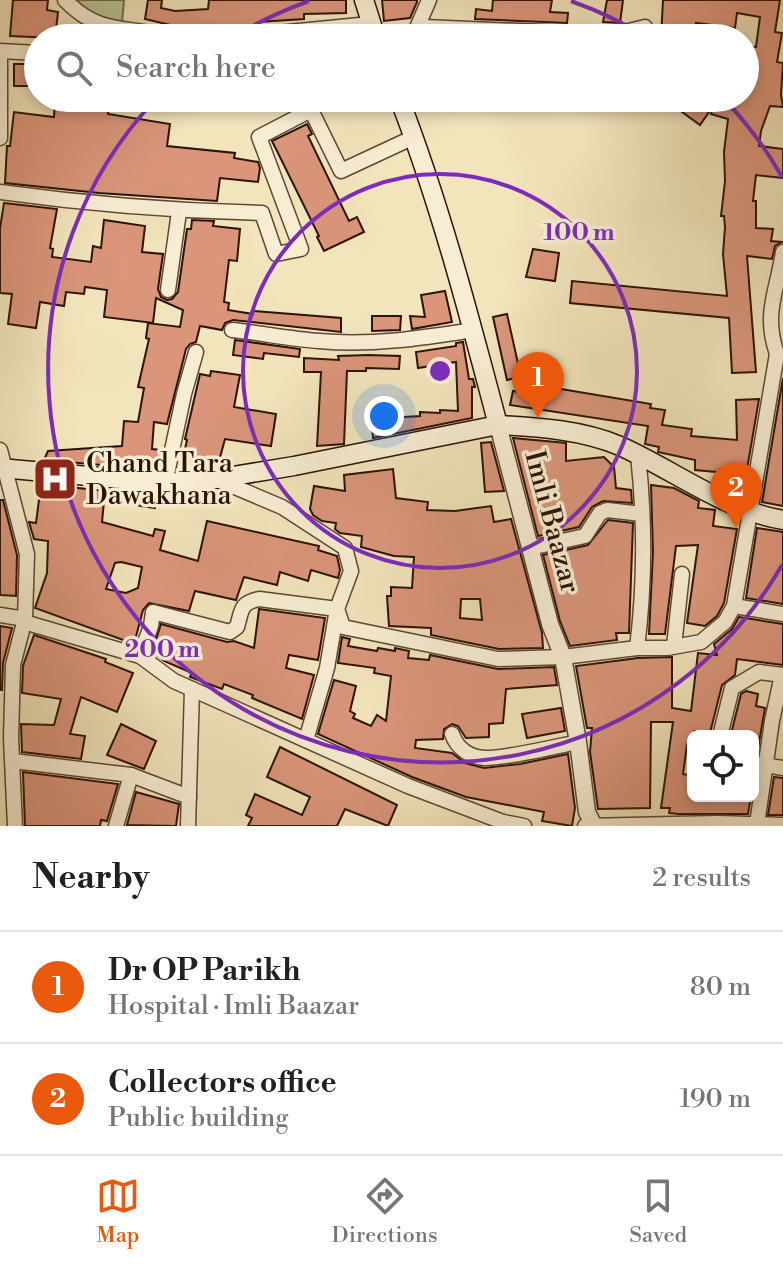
<!DOCTYPE html>
<meta charset="utf-8">
<style>
body{margin:0;font-family:"Libre Bodoni",serif;background:#f6f6f6;color:#202124}
.controls{position:absolute;right:24px;bottom:24px;display:grid;overflow:hidden;border-radius:12px;box-shadow:0 4px 12px #0003}
.controls button{width:72px;height:72px;display:grid;place-items:center;padding:0;border:0;border-bottom:2px solid #e0e0e0;background:#fff;color:#202124;font:40px sans-serif}
.you{position:absolute;left:384px;top:416px;width:28px;height:28px;margin:-20px;border:6px solid #fff;border-radius:50%;background:#1a73e8;box-shadow:0 0 0 12px #1a73e833}
.badge{display:grid;place-items:center;width:52px;height:52px;border-radius:50%;background:#ea580c;color:#fff;font-size:26px;font-weight:700}
.pin{position:absolute;translate:-50% -66px;filter:drop-shadow(0 2px 4px #0008)}
.pin::after{content:'';position:absolute;top:42px;width:28px;height:24px;background:inherit;clip-path:polygon(0 0,100% 0,50% 100%)}
.list{margin:0;padding:0;list-style:none}
h2{display:flex;justify-content:space-between;align-items:center;height:104px;margin:0;padding:0 32px;font-size:34px}
h2 small{font-size:26px;font-weight:400;color:#757577}
.list li{display:grid;grid-template-columns:52px 1fr auto;gap:24px;align-items:center;box-sizing:border-box;height:112px;padding:0 32px;border-top:2px solid #e0e0e0}
.list b{display:block;font-size:30px;white-space:nowrap}
.list p{margin:0;font-size:26px;white-space:nowrap;color:#757577}
.list em{font-size:26px;font-style:normal;color:#757577}
.icon{flex:none;width:44px;height:44px;fill:none;stroke:currentColor;stroke-width:2;stroke-linecap:round;stroke-linejoin:round}
.map{position:relative;flex:none;width:783px;height:826px;overflow:hidden}
.search{position:absolute;background:#fff;box-shadow:0 4px 12px #0003;left:24px;right:24px;top:24px;height:88px;display:flex;align-items:center;gap:20px;box-sizing:border-box;padding:0 28px;border-radius:44px;color:#757577;font-size:30px}
.sheet{height:328px;background:#fff}
nav{display:flex;justify-content:space-around;align-items:center;box-sizing:border-box;height:112px;border-top:2px solid #e0e0e0;background:#fff;font-size:22px;color:#757577}
nav a{display:grid;justify-items:center;gap:4px}
nav .on{color:#ea580c}
.map>svg:first-child{display:block}
</style>
<div class="map">
<svg width="783" height="826" viewBox="0 0 783 826">
<rect width="100%" height="100%" fill="#f2e4bb"/>
<filter id="stains"><feTurbulence type="fractalNoise" baseFrequency=".0025" numOctaves="4"/><feColorMatrix values="0 0 0 0 .2 0 0 0 0 .09 0 0 0 0 .02 0 0 0 .5 -.17"/></filter>
<radialGradient id="worn" r=".72"><stop offset=".6" stop-color="#630" stop-opacity="0"/><stop offset="1" stop-color="#630" stop-opacity=".3"/></radialGradient>
<polygon fill="#b7c593" stroke="#726c4d" stroke-width="2" points="77,0 124,0 122,22 96,22 74,4"/>
<g fill="#da957a" stroke="#2c1307" stroke-width="2" fill-rule="evenodd">
<polygon points="13,0 48,0 47,10 58,12 55,38 10,36"/>
<polygon points="148,0 162,0 161,8 175,11 208,9 209,0 346,0 346,13 304,14 304,19 258,22 258,25 224,28 217,34 183,36 183,28 145,19"/>
<polygon points="382,0 417,0 417,2 410,18 384,21"/>
<polygon points="493,0 552,0 550,12 568,13 567,23 475,19 476,9 492,11"/>
<polygon points="607,0 623,0 620,23 603,22"/>
<polygon points="663,0 780,0 775,32 782,33 777,62 783,63 781,95 783,107 770,106 761,131 759,146 783,149 783,178 756,175 753,201 756,201 756,228 773,229 771,241 782,242 775,246 772,259 747,256 756,372 732,373 729,318 570,303 572,281 727,296 723,254 725,227 724,216 721,216 725,181 724,152 728,119 711,114 716,98 745,98 745,46 756,47 760,17 737,13 735,28 696,23 696,36 661,38"/>
<rect x="14" y="64" width="24" height="22"/>
<polygon points="55,98 109,102 108,114 170,124 167,146 235,153 234,158 258,162 260,168 258,182 220,178 217,201 99,193 5,183 7,146 10,146 14,112 54,117"/>
<polygon points="663,98 688,98 709,112 700,125"/>
<polygon points="307,124 312,134 308,136 349,221 357,217 364,232 324,251 317,237 319,236 272,141"/>
<polygon points="4,203 57,209 50,248 53,249 52,257 91,262 93,246 101,248 104,220 145,226 142,252 163,254 158,289 161,297 167,300 172,299 178,292 187,229 191,229 192,220 214,221 213,226 240,229 237,261 229,260 224,302 229,303 228,310 253,314 253,311 341,318 341,332 233,320 225,323 222,330 200,326 196,342 190,344 186,349 167,424 154,422 152,449 162,450 158,470 44,460 48,451 122,446 124,421 138,422 144,388 138,387 149,339 146,338 148,323 180,327 183,310 156,298 153,323 104,317 107,290 85,287 84,294 66,292 64,306 40,302 36,328 8,324 12,294 0,293 0,228"/>
<polygon points="533,249 559,253 555,281 526,277"/>
<polygon points="445,291 452,322 412,329 410,316 425,317 421,295"/>
<polygon points="507,314 521,377 507,380 493,317"/>
<polygon points="372,316 401,316 400,330 372,331"/>
<polygon points="235,340 300,349 299,357 264,353 263,359 233,355"/>
<polygon points="463,342 469,379 473,379 475,387 472,387 472,418 373,438 371,419 420,416 420,412 440,413 440,410 458,411 456,362 418,368 416,352 456,346 456,343"/>
<polygon points="369,355 400,356 399,369 366,368 366,371 347,371 344,444 317,446 321,372 304,372 304,358 339,360 338,356"/>
<polygon points="211,371 240,375 234,407 276,414 271,446 225,439 219,461 203,458 202,463 183,458 187,440 185,439 200,374 210,376"/>
<polygon points="783,378 783,506 762,502"/>
<polygon points="555,388 651,404 650,408 665,410 662,425 692,429 691,436 737,440 736,400 759,399 745,481 726,479 727,473 695,470 695,460 658,452 659,447 645,444 648,426 510,405 513,391 553,398"/>
<polygon points="513,438 566,443 566,461 604,457 614,467 616,488 631,490 632,503 603,501 592,507 579,527 538,536"/>
<polygon points="491,442 504,491 485,492 481,443"/>
<path d="M 393,469 L 396,498 L 428,502 L 427,510 L 455,511 L 491,506 L 494,522 L 511,519 L 542,633 L 543,648 L 499,649 L 431,635 L 431,628 L 389,626 L 387,596 L 391,596 L 391,587 L 412,588 L 414,557 L 394,556 L 361,547 L 362,536 L 340,533 L 335,529 L 336,523 L 322,521 L 313,515 L 310,509 L 314,486 L 345,491 L 344,475 ZM 461,599 L 480,599 L 482,620 L 460,618 Z"/>
<path d="M 41,484 L 105,491 L 102,522 L 153,536 L 155,529 L 165,531 L 160,550 L 198,561 L 207,521 L 319,546 L 318,550 L 337,556 L 340,570 L 338,578 L 311,570 L 308,581 L 280,572 L 277,585 L 244,577 L 236,600 L 195,591 L 189,611 L 149,603 L 143,610 L 134,644 L 35,608 L 47,573 L 48,541 L 34,539 L 29,522 L 36,523 ZM 121,562 L 142,567 L 138,588 L 126,593 L 106,589 L 115,563 Z"/>
<polygon points="651,485 674,488 699,501 698,508 715,510 713,526 737,529 724,603 717,616 705,626 687,623 698,545 676,546 665,634 649,634 653,552"/>
<polygon points="110,490 157,495 155,508 109,501"/>
<polygon points="0,500 3,500 17,555 16,596 0,595"/>
<polygon points="608,520 633,523 629,633 616,633 617,640 570,646 560,621 543,555 588,545"/>
<polygon points="757,528 783,532 783,604 746,598"/>
<polygon points="259,609 325,618 318,660 289,655 286,668 314,675 302,719 252,698 253,695 224,684 222,689 190,677 192,673 164,661 152,652 161,624 227,642 234,641 254,648"/>
<polygon points="739,617 783,624 783,665 737,659 735,675 722,685 710,733 694,731 692,746 687,745 683,774 693,776 693,796 751,796 748,814 678,814 669,813 670,808 661,808 673,722 651,722 650,808 598,809 590,752 592,728 587,728 576,666 638,658 672,657 672,708 691,711 698,653 717,655 714,644 732,629"/>
<polygon points="0,626 12,628 3,663 2,690 0,690"/>
<polygon points="34,635 106,659 105,662 133,673 117,712 81,697 70,734 85,736 81,759 22,752 21,724 54,725 61,699 22,693 23,666"/>
<polygon points="342,637 350,639 348,646 377,651 378,648 395,651 395,648 409,651 408,658 429,660 430,655 498,669 554,667 557,685 506,689 503,723 489,724 489,737 466,738 458,726 452,724 444,729 443,739 416,740 415,748 452,753 465,763 484,768 520,764 568,754 575,808 572,826 542,821 544,812 466,797 412,777 318,734 334,680 356,686 350,711 355,714 353,718 371,726 377,715 386,721 391,676 374,673 375,668 338,663"/>
<polygon points="746,691 758,694 756,706 765,708 757,754 753,753 753,736 731,734 741,694"/>
<polygon points="561,708 565,731 527,738 522,714"/>
<polygon points="121,724 156,741 144,769 107,755"/>
<polygon points="280,747 397,805 388,826 345,809 337,826 248,826 252,818 246,815 255,794 302,815 310,797 267,777"/>
<polygon points="23,772 118,784 107,821 101,820 100,826 25,826"/>
<polygon points="774,777 783,778 783,815 768,815"/>
<polygon points="136,792 179,804 176,826 127,825"/>
</g>
<g fill="none" stroke-linecap="round" stroke-linejoin="round">
<g stroke="#5e4734" stroke-width="17">
<g id="minor">
<path d="M 65,0 C 102,38 128,24 172,38"/>
<polyline points="416,30 429,0"/>
<polyline points="226,38 370,24"/>
<polyline points="407,38 424,27 612,35 645,27"/>
<polyline points="0,51 38,53"/>
<polyline points="0,52 0,138"/>
<path d="M 0,192 C 87,204 173,211 262,213 L 276,254 L 301,249 L 259,137 L 311,110 L 341,171 L 414,137"/>
<polyline points="168,290 179,212"/>
<path d="M 232,330 C 261,333 290,339 319,341 C 371,346 422,338 473,330"/>
<polyline points="0,450 27,554 25,619 13,665 11,738 15,826"/>
<polyline points="216,479 282,507 345,548 351,571 337,609 327,668 306,740"/>
<polyline points="165,483 184,394 196,352"/>
<polyline points="530,548 585,536 600,513 607,510 642,514"/>
<polyline points="734,606 783,614"/>
<polyline points="0,615 25,619"/>
<polyline points="24,622 140,656 174,681 408,786 503,822 524,826"/>
<polyline points="674,646 682,574"/>
<path d="M 637,648 C 645,584 645,519 638,455"/>
<path d="M 140,656 L 151,626 L 153,612 L 230,632 L 237,627 C 242,610 240,603 259,599 L 337,609 L 343,627 L 498,659 L 563,657 L 637,648 L 667,648 L 701,642 L 725,622 L 734,606 L 777,354 C 763,313 777,292 783,252"/>
<path d="M 452,734 C 457,748 469,757 485,758 C 509,758 554,747 578,742"/>
<polyline points="720,736 732,688 759,672 783,675"/>
<polyline points="13,761 131,775 189,797"/>
<polyline points="753,763 783,768"/>
<polyline points="757,824 772,721 782,675"/>
<polyline points="116,826 131,775"/>
<polyline points="188,826 192,689"/>
<polyline points="585,826 718,823 783,825"/>
</g>
</g>
<g stroke="#5e4734" stroke-width="19">
<polyline id="tertiary" points="498,425 550,624 563,657 578,742 587,812 594,826"/>
</g>
<g stroke="#2c1307" stroke-width="21">
<g id="secondary">
<polyline points="364,0 376,38"/>
<path d="M 399,98 C 440,204 469,315 498,425"/>
<path d="M 0,468 L 165,483 L 215,479 L 294,466 L 498,425 C 538,427 583,430 620,446 C 674,470 724,510 783,520"/>
</g>
</g>
<use href="#minor" stroke="#f7edd3" stroke-width="14"/>
<use href="#tertiary" stroke="#f7edd3" stroke-width="16"/>
<use href="#secondary" stroke="#f7edd3" stroke-width="18"/>
</g>
<g fill="none" stroke="#7b2cbf" stroke-width="4">
<circle cx="440" cy="371" r="197"/>
<path d="M782 565A393 393 0 1 1 155 100M232 38A393 393 0 0 1 309 1M571 1A393 393 0 0 1 648 38M725 100A393 393 0 0 1 782 177"/>
</g>
<defs>
<g id="hospital-square" transform="scale(2.3)"><rect x="-9" y="-9" width="18" height="18" rx="4" fill="#8f2418" stroke="#f7edd3"/><path d="M-5-5h3v3.5h4V-5h3V5h-3V1.5h-4V5h-3Z" fill="#fff"/></g>
</defs>
<g fill-rule="evenodd">
<use href="#hospital-square" x="55" y="479"/>
</g>
<g text-anchor="middle" dominant-baseline="central" stroke-width="7" stroke-linejoin="round" paint-order="stroke">
<g font-size="28" fill="#2c1307" stroke="#f7edd3" text-anchor="start">
<text x="86" y="463">Chand Tara<tspan x="86" dy="32">Dawakhana</tspan></text>
</g>
<g font-size="28" fill="#2c1307" stroke="#f7edd3">
<text transform="translate(552 522) rotate(75)">Imli Baazar</text>
</g>
</g>
<circle cx="440" cy="371" r="12" fill="#7b2cbf" stroke="#f7edd3" stroke-width="4"/>
<g font-size="24" text-anchor="middle" font-weight="bold" fill="#7b2cbf" stroke="#f7edd3" stroke-width="7" stroke-linejoin="round" paint-order="stroke">
<text x="579" y="240">100 m</text>
<text x="162" y="657">200 m</text>
</g>
<rect width="100%" height="100%" filter="url(#stains)"/>
<rect width="100%" height="100%" fill="url(#worn)"/>
</svg>
<div class="controls">
<button><svg class="icon" aria-label="locate" viewBox="0 0 24 24"><circle cx="12" cy="12" r="6"/><path d="M12 2v4M12 18v4M2 12h4M18 12h4"/></svg></button>
</div>
<div class="you"></div>
<div class="pin badge" style="left:538px;top:418px">1</div>
<div class="pin badge" style="left:736px;top:528px">2</div>
<div class="search"><svg class="icon" aria-label="search" viewBox="0 0 24 24"><circle cx="10" cy="10" r="6"/><path d="M15 15l6 6"/></svg>Search here</div>
</div>
<section class="sheet">
<h2>Nearby<small>2 results</small></h2>
<ul class="list">
<li><span class="badge">1</span><div><b>Dr OP Parikh</b><p>Hospital · Imli Baazar</p></div><em>80 m</em></li>
<li><span class="badge">2</span><div><b>Collectors office</b><p>Public building</p></div><em>190 m</em></li>
</ul>
</section>
<nav>
<a class="on"><svg class="icon" aria-label="map" viewBox="0 0 24 24"><path d="M3 6l6-2 6 2 6-2v14l-6 2-6-2-6 2zM9 4v14M15 6v14"/></svg>Map</a>
<a><svg class="icon" aria-label="directions" viewBox="0 0 24 24"><path d="M12 3l9 9-9 9-9-9zM9 14v-3h6M13 9l2 2-2 2"/></svg>Directions</a>
<a><svg class="icon" aria-label="saved" viewBox="0 0 24 24"><path d="M7 4h10v16l-5-4-5 4z"/></svg>Saved</a>
</nav>
